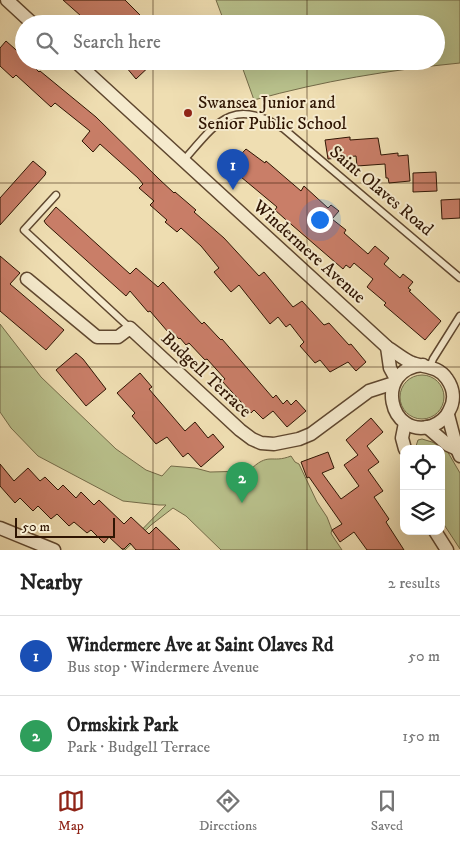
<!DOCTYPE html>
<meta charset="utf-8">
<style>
body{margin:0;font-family:"IM FELL DW Pica",serif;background:#f2f2f2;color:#222}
.controls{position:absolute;right:15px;bottom:15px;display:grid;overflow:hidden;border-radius:10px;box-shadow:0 5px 20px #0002}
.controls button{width:45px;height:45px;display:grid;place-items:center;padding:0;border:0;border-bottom:1px solid #e0e0e0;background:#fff;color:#222;font:25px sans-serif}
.scale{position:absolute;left:15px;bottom:12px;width:100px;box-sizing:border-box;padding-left:5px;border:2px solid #2f1503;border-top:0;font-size:14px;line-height:18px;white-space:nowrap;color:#2f1503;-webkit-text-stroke:4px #f5eacd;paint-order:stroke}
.you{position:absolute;left:319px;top:219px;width:18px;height:18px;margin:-12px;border:4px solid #fff;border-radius:50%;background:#1a73e8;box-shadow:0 0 0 8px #1a73e833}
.badge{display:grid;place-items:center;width:32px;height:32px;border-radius:50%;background:#8f2418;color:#fff;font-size:16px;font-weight:700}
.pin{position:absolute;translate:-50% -41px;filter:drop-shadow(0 1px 2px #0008)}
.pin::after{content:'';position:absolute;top:26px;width:18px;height:15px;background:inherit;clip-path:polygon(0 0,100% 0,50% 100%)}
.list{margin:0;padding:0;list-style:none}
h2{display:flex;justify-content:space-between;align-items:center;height:65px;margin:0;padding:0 20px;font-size:21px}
h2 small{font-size:16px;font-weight:400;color:#767676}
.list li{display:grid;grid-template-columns:32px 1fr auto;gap:15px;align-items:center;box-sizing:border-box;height:80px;padding:0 20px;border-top:1px solid #e0e0e0}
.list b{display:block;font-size:19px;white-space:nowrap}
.list p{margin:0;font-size:16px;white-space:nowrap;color:#767676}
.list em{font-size:16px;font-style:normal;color:#767676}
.icon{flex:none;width:28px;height:28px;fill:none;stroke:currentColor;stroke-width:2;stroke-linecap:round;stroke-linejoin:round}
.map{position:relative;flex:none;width:460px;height:550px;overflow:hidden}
.search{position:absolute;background:#fff;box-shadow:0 5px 20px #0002;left:15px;right:15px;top:15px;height:55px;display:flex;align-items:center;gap:12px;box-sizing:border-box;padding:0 18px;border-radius:28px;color:#767676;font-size:19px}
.sheet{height:225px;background:#fff}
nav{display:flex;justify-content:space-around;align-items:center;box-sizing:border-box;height:70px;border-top:1px solid #e0e0e0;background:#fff;font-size:14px;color:#767676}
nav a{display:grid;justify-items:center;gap:2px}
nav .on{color:#8f2418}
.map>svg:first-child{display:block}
</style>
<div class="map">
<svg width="460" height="550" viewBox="0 0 460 550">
<rect width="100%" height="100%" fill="#efdeb2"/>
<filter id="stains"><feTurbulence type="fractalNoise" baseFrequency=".004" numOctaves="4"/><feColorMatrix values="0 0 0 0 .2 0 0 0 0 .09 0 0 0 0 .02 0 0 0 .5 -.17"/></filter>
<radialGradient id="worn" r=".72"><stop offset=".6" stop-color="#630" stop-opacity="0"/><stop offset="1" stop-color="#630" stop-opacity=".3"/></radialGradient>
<g fill="#b9c18c" stroke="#746b48">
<path d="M 216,0 L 460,0 L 460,63 C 389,70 323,81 254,100 L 240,61 L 436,61 L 436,24 L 225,24 Z"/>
<path d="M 0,324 L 41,377 L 116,449 L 146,470 L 162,476 L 171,466 L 195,468 L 210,472 L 249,471 C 269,451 271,464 291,456 L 295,462 L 299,464 L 317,502 L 327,517 L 332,530 L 331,533 L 332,535 L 342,550 L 221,550 L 186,516 L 173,508 L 151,525 L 125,550 L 122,550 L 166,505 L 159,505 L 123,501 L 38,456 L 11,428 L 0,412 Z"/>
<circle cx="422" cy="397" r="22"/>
<polygon points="422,439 432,442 446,449 460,473 460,549 441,520 441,449 415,449 418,440"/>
</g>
<g fill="#c97e68" stroke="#2f1503">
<polygon points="63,0 125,0 149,24 90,24"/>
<polygon points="6,41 24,57 24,61 28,61 39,72 40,71 96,117 159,179 174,193 175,192 196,210 194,212 224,238 259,276 264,272 293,307 302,301 324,325 329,323 349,345 351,344 366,362 356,371 348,362 330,372 320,360 315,363 300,346 304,342 290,324 286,327 278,317 270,324 239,285 231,292 214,272 219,268 201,246 181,228 177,232 165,222 167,220 150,205 154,201 139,188 143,184 138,178 100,144 93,152 82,141 90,131 55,103 51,107 16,75 13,78 0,66 0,48"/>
<polygon points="121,61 155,61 136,79"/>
<polygon points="350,137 350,140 378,138 381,155 398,153 398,156 408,155 410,181 389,183 388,178 386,178 385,164 357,166 356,156 328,159 325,140"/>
<polygon points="246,149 265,163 266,161 301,191 304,186 328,208 331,205 339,211 332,219 346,230 344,233 368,254 375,246 389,258 384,264 400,278 403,274 413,282 408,288 411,290 409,291 441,321 425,340 384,305 386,303 367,287 373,279 354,263 350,268 346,265 343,269 285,219 275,210 277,207 229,167"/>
<polygon points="33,161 46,172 45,175 0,225 0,198"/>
<polygon points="436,172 437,191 413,192 413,173"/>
<polygon points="460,199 460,218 442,219 441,200"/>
<polygon points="56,207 130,274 136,268 158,287 163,282 202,324 204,322 218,337 221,340 222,339 273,398 276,395 283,404 287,400 291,405 296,400 306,411 287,427 273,411 263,419 254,410 251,413 222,381 225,379 207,359 205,360 189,343 186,345 180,338 179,339 171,330 168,332 150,311 148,312 130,291 126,296 46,224 44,221"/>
<polygon points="0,256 20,273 10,284 64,330 46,350 0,311"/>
<polygon points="76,353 83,359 106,389 86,406 56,370"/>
<polygon points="140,373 152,387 149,389 185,431 195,422 208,438 213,434 224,447 201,467 188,453 183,457 167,437 156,444 132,416 135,413 117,393"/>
<polygon points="371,418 383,432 367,446 379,462 368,470 383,491 374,497 389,519 386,522 404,550 367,550 354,532 340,542 332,530 342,524 309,477 307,478 301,462 328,452 334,468 322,473 341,499 359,486 344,465 358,455 346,440"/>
<polygon points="0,464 14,481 28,468 40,481 45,477 58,490 63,485 76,498 81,492 94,505 99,500 124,524 131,517 149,534 156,527 180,550 136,550 130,543 124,549 122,549 109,537 104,543 91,530 87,533 74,522 69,526 57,514 51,519 38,506 33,511 20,498 15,503 0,486"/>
</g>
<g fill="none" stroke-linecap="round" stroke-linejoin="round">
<g stroke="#5f472f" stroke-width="9">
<g id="service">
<path d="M 184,160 C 217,122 233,96 284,129 L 460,278"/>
<polyline points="56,195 24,230 130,328"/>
<polyline points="430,367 433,359 460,316"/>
</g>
</g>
<g stroke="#5f472f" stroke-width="15">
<g id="minor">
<polyline points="7,0 33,24"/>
<path d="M 75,61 L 387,347 C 395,352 402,358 410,362 C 423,368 438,365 447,379 C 454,389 455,401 449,411 C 446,418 439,423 432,426 C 389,440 373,369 423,365"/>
<polyline points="27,279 97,337 118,337 130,328 240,430 252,439 261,443 274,444 299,439 311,434 369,391 394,383"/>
<polyline points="387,347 390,368 396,379"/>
<polyline points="448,415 457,449 460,456"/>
<polyline points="427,427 448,445 457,449"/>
<polyline points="405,449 402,438 405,423"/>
<polyline points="0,528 54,550"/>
<polyline points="435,531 447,550"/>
</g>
</g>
<use href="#service" stroke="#f5eacd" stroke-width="6"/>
<use href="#minor" stroke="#f5eacd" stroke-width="12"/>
</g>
<path fill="none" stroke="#2f1503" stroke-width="1" stroke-opacity="0.55" d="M 153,0 L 153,24M 307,0 L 307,24M 153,61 L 153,550M 307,61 L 307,550M 0,183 L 460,183M 0,367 L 460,367"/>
<circle fill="#8f2418" stroke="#f5eacd" stroke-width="2" cx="188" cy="113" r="5"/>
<g text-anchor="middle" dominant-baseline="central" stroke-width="4" stroke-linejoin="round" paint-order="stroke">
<g font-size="18" fill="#2f1503" stroke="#f5eacd" text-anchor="start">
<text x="198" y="103">Swansea Junior and<tspan x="198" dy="21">Senior Public School</tspan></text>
</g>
<g font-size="18" fill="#2f1503" stroke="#f5eacd">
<text transform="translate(381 191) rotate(40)">Saint Olaves Road</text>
<text transform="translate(309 252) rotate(42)">Windermere Avenue</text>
<text transform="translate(206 375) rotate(43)">Budgell Terrace</text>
</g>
</g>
<rect width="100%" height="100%" filter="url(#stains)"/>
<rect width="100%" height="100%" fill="url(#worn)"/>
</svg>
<div class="controls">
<button><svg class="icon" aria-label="locate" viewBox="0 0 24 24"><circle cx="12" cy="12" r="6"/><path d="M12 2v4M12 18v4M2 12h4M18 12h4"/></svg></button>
<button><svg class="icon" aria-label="layers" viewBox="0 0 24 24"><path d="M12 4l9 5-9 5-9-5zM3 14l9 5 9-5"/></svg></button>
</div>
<div class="scale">50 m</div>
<div class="you"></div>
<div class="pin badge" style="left:233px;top:190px;background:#1a4fb4">1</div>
<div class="pin badge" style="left:242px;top:503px;background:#2e9e5b">2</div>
<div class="search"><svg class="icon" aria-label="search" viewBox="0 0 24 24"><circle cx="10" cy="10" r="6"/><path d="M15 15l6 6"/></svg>Search here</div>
</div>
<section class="sheet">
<h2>Nearby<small>2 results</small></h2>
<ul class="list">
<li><span class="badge" style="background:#1a4fb4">1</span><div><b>Windermere Ave at Saint Olaves Rd</b><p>Bus stop · Windermere Avenue</p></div><em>50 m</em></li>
<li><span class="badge" style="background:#2e9e5b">2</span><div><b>Ormskirk Park</b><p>Park · Budgell Terrace</p></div><em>150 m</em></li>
</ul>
</section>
<nav>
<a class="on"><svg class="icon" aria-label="map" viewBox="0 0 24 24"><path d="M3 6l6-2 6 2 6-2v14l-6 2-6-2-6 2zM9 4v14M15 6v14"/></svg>Map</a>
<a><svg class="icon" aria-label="directions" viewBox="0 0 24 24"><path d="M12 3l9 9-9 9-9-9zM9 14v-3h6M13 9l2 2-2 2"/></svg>Directions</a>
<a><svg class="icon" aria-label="saved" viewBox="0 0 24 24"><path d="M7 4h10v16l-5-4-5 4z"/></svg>Saved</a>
</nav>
